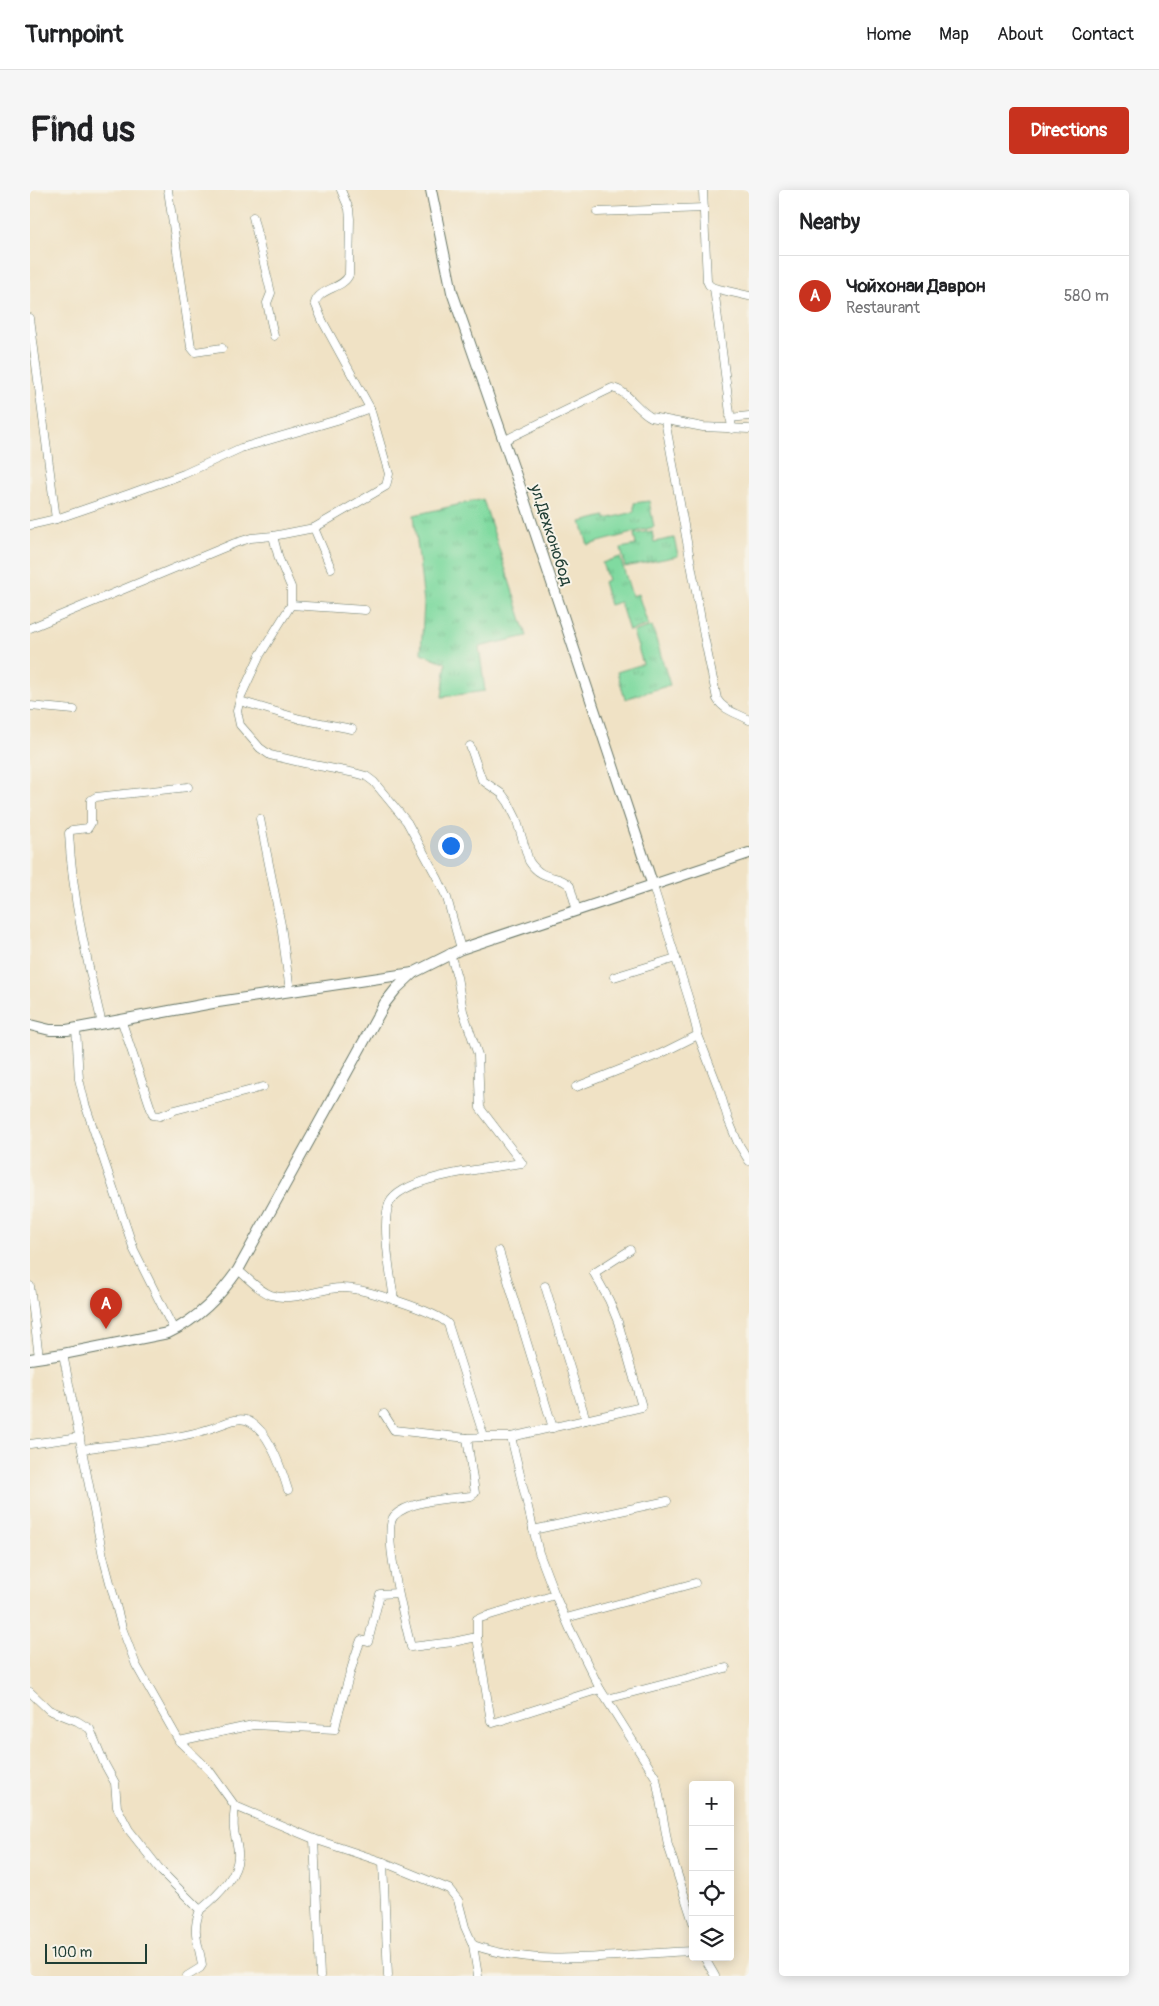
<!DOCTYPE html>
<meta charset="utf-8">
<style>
body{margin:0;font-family:Pangolin,sans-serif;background:#f6f6f6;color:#202124}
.controls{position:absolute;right:15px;bottom:15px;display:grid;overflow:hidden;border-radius:5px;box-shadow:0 2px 12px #0003}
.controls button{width:45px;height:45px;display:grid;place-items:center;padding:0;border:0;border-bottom:1px solid #e0e0e0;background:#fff;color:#202124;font:25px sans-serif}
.scale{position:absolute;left:15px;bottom:12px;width:102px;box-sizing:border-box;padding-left:5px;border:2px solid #1f3d34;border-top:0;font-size:14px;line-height:18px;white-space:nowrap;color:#1f3d34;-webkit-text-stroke:4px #f7f3e8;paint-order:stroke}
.you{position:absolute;left:420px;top:655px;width:18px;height:18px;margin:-12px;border:4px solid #fff;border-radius:50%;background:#1a73e8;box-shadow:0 0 0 8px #1a73e833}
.badge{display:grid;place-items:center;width:32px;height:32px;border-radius:50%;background:#c8321e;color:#fff;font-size:16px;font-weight:700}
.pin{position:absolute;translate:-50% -41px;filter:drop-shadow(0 1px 2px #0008)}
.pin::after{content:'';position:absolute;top:26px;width:18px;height:15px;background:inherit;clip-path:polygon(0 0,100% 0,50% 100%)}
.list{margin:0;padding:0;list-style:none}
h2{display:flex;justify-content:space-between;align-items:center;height:65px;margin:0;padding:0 20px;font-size:21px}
h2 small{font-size:16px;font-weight:400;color:#757577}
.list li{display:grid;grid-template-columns:32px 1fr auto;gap:15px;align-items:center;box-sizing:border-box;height:80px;padding:0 20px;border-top:1px solid #e0e0e0}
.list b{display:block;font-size:19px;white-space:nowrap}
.list p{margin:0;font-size:16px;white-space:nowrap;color:#757577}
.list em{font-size:16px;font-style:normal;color:#757577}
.icon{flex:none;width:28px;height:28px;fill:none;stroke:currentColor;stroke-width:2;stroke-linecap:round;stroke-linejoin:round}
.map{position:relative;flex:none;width:719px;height:1786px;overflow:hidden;border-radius:5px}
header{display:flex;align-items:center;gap:30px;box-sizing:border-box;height:70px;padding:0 25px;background:#fff;border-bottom:1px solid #e0e0e0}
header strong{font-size:24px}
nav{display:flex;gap:28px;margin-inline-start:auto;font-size:18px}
.intro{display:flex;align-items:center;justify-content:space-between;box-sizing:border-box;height:120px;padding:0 30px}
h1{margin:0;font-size:35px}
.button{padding:12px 22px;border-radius:5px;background:#c8321e;color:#fff;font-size:18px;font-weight:700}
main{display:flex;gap:30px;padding:0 30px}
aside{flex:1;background:#fff;border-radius:5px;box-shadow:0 2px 12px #0003}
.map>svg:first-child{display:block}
</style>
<header>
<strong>Turnpoint</strong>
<nav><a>Home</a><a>Map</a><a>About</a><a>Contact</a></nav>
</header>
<div class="intro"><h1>Find us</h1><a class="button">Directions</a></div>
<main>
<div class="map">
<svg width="719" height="1786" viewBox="0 0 719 1786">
<defs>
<pattern id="grass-tufts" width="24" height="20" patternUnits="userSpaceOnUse" patternTransform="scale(1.25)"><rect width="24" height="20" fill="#80daa0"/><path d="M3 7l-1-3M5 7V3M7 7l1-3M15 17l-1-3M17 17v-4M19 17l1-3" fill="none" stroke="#6ebc8a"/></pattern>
</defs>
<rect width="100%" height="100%" fill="#f7f3e8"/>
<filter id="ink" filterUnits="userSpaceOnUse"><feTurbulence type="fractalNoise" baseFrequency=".02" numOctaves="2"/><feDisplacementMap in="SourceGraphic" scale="10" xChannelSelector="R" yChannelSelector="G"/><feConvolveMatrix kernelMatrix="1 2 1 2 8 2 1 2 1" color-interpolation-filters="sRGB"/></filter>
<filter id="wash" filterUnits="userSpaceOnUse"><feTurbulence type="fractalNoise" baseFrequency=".0096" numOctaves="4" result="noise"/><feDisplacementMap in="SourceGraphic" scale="20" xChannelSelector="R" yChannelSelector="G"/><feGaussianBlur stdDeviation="1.12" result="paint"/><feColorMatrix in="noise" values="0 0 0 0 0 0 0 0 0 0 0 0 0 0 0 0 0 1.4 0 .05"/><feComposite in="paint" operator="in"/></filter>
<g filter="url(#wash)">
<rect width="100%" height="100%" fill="#f0e2c5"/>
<g fill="url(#grass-tufts)" stroke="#508c6a">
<polygon points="453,309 497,446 449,457 455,501 412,507 416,473 391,463 394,413 384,325"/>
<polygon points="619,311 624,337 558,355 551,332 575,326 576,329 604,322 604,313"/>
<polygon points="622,341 624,352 644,348 648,366 595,377 591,358 606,355 604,344"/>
<polygon points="590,367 602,406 608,404 618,435 599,441 590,412 580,415 573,392 578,390 572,373"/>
<polygon points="622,436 640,495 595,509 587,482 613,474 603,442"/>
</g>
</g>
<g filter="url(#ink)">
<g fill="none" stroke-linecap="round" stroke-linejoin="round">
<g stroke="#687767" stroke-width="9">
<g id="street">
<polyline points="138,0 161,157 165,162 192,158"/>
<polyline points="673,0 677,91 679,95 684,98 719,106"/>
<polyline points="567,22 674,18"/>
<polyline points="223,27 241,103 237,113 244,146"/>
<polyline points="684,98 702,239"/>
<polyline points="0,128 26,329"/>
<polyline points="700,228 719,226"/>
<path d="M 635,230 L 674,446 L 687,509 C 694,521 708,523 719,530"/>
<path d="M 473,251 L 582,198 C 597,200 607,220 621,227 L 673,237 L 719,239"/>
<polyline points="0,335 26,329 99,304 154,284 211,258 307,230 340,218"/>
<polyline points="284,338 301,378"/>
<polyline points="243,346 249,369 261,397 261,415 230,465 211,506 207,521 210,535 230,558 240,565 274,573 325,583 336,586 344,592 377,632 408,689 417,708 431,759"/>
<polyline points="261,415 335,420"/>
<path d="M 0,438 L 205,353 L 221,348 L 243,346 L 284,338 L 356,296 L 359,284 L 340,218 L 293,132 L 285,113 C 289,98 313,99 319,85 L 320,29 L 319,19 L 311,0"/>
<polyline points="210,511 270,529 322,539"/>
<polyline points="0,516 44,520"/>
<path d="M 440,556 L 452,590 L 472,604 L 478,612 L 486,628 L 499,671 C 513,693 529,683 540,696 L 547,721"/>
<polyline points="230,629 251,735 260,801"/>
<polyline points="623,696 660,813 668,845 689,899 698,929 708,953 719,971"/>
<polyline points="584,787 646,768"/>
<polyline points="91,829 123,925 130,926 145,920 233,897"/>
<path d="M 72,834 C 57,771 42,707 39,643 L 42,640 L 58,638 L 61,633 L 61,610 L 66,607 L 158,597"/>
<polyline points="46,838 49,889 55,914 104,1060 144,1140"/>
<polyline points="546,897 630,864 668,845"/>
<polyline points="469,1061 523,1238"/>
<path d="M 208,1080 C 218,1088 229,1101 241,1105 C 266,1113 289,1097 313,1098 C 332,1098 406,1121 418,1134 L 454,1247 L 437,1248 L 445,1303 L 441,1306 C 420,1309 379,1310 364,1326 C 351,1341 376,1436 381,1457 L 423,1452 L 447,1447"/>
<polyline points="0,1096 9,1167"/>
<polyline points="515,1096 556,1230"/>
<path d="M 364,1110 C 361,1087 351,1034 359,1014 C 372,985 463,978 492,973 L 450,918 L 448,865 L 433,821 L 427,787 L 420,763"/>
<path d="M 33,1164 L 73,1366 L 92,1438 L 106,1475 L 149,1551 L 179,1580 L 205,1616 L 284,1649 L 353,1672 L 419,1699 L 428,1710 L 435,1737 L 443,1755 C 513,1780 591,1763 663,1761"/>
<polyline points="354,1224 364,1240 437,1248"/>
<polyline points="454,1247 481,1247 612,1217 588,1132 579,1110 564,1083 600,1060"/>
<polyline points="481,1247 509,1363 525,1405 540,1439 570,1499 626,1588 638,1655 663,1732"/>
<polyline points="0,1254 50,1247"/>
<path d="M 53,1259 C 93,1253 144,1251 182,1238 C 194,1234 210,1224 222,1233 C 240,1244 252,1280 258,1300"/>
<polyline points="503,1340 637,1311"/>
<polyline points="525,1405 447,1429 447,1447 461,1531 463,1533 570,1499"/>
<polyline points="536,1428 665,1393"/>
<path d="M 0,1502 L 19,1520 L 47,1531 L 60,1539 L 74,1573 L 85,1593 L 87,1617 L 99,1640 L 132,1682 L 170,1720 C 161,1743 169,1753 172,1775 L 170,1778 L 157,1786"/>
<polyline points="577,1509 696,1478"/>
<path d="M 149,1551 L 223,1535 L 305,1539 C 307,1527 310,1519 313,1508 C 319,1488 323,1469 331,1450 L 338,1452 L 350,1404 L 368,1403"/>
<polyline points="284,1649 290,1786"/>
<polyline points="353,1672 358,1786"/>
<path d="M 170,1720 C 185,1708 207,1687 208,1667 C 209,1658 205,1649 204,1640 C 203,1632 204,1624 205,1616"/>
<polyline points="443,1755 448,1786"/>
<polyline points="674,1767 685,1786"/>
</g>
</g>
<g stroke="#687767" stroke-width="12">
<g id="secondary">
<polyline points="401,0 422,102 490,297 623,696"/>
<polyline points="0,835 20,840 37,840 188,812 383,783"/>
<path d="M 0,1169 L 33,1164 L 138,1143 C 168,1129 189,1107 208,1080 L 355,813 L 366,799 L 383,783 L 431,759 L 719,663"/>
</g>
</g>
<use href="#street" stroke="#fff" stroke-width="8"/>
<use href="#secondary" stroke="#fff" stroke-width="10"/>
</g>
</g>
<g text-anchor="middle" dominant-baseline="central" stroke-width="4" stroke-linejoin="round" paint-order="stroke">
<g font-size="16" fill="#1f3d34" stroke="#f7f3e8">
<text transform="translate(521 345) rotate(72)">ул.Дехконобод</text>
</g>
</g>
</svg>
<div class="controls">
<button>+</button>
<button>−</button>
<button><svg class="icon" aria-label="locate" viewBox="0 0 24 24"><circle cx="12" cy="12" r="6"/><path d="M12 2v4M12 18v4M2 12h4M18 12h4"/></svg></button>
<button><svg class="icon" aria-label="layers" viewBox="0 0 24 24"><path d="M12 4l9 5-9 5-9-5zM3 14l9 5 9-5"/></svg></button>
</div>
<div class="scale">100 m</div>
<div class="you"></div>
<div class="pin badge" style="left:76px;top:1139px">A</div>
</div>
<aside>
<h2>Nearby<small></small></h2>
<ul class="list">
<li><span class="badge">A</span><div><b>Чойхонаи Даврон</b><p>Restaurant</p></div><em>580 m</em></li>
</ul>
</aside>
</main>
